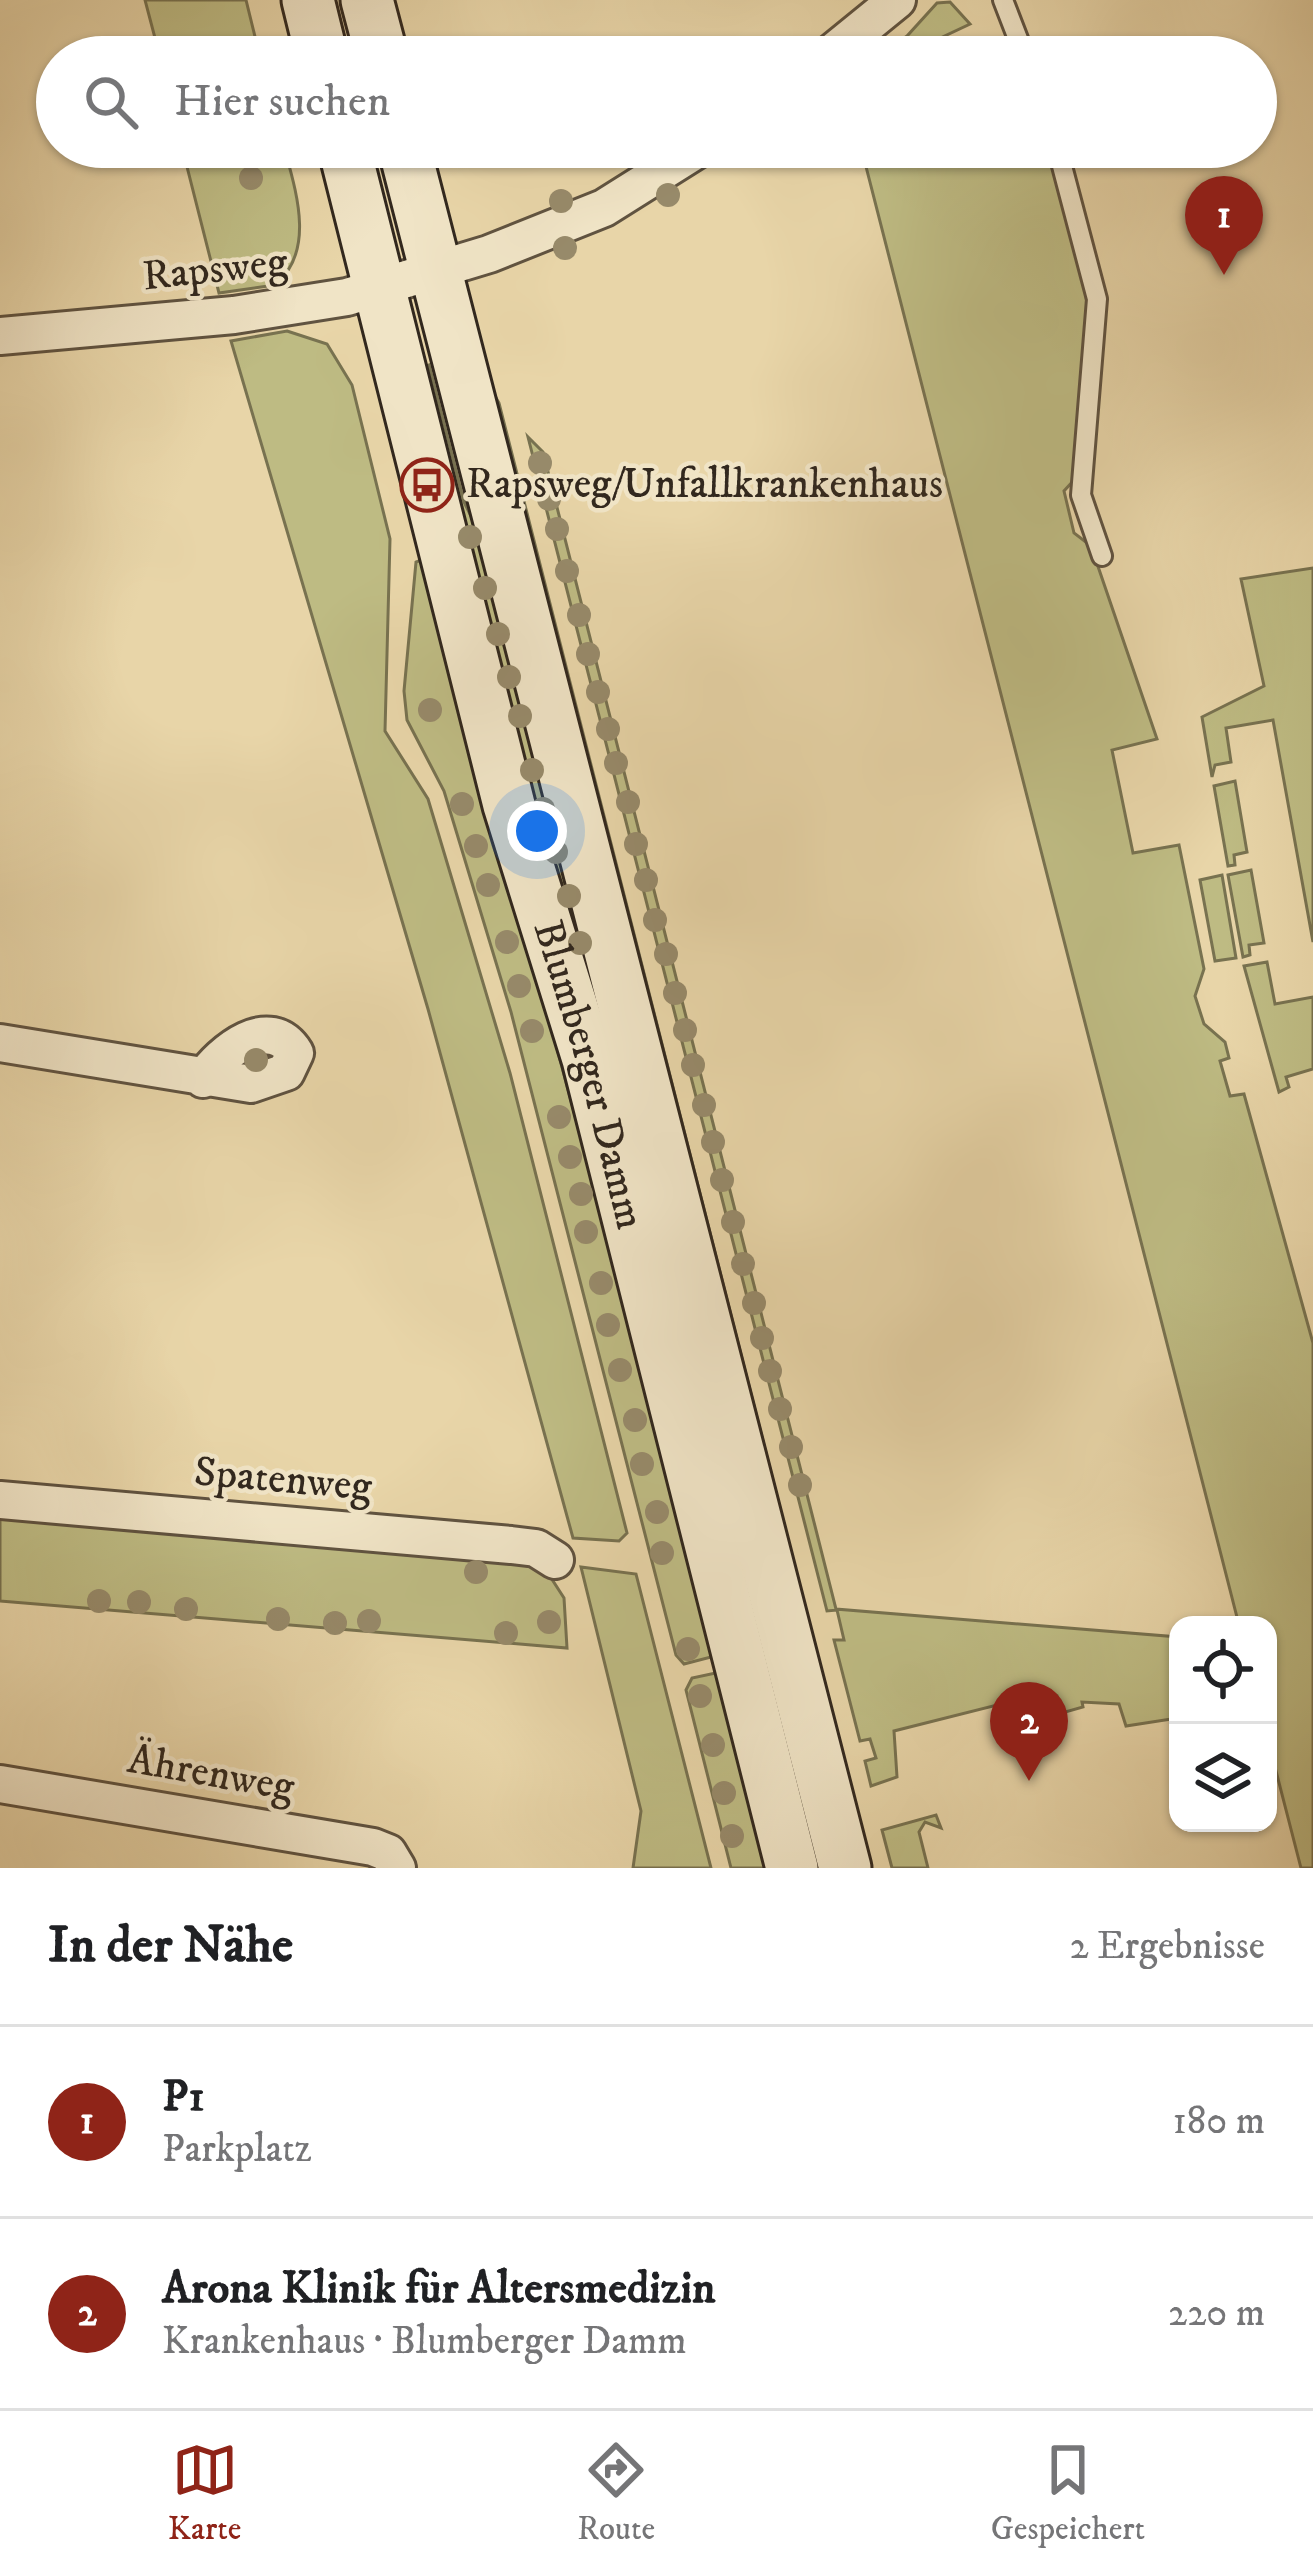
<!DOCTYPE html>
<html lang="de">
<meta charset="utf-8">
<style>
body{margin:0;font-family:"IM FELL DW Pica",serif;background:#f6f6f6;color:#202124}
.controls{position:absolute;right:36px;bottom:36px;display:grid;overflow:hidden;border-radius:24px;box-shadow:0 3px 9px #0004}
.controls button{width:108px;height:108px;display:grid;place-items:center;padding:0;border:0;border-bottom:3px solid #e0e0e0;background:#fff;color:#202124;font:60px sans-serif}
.you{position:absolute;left:537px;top:831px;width:42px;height:42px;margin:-30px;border:9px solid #fff;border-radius:50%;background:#1a73e8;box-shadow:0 0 0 18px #1a73e833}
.badge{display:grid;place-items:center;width:78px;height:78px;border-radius:50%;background:#8f2418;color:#fff;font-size:39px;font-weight:700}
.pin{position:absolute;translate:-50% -99px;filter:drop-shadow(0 3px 6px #0008)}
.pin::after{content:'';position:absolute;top:63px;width:42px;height:36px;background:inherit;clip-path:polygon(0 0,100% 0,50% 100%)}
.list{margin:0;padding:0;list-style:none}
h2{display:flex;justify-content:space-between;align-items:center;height:156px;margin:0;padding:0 48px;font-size:51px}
h2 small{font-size:39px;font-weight:400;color:#757577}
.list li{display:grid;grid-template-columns:78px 1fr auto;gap:36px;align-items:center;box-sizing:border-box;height:192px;padding:0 48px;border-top:3px solid #e0e0e0}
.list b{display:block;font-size:45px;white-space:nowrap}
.list p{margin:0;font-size:39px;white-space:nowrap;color:#757577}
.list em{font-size:39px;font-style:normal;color:#757577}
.icon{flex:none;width:66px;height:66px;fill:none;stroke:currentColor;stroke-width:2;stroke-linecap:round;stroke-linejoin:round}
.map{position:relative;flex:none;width:1313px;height:1868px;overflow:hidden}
.search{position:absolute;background:#fff;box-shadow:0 3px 9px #0004;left:36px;right:36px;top:36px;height:132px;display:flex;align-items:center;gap:30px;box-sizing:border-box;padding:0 42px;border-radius:66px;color:#757577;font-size:45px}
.sheet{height:540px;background:#fff}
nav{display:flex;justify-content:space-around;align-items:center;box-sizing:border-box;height:168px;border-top:3px solid #e0e0e0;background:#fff;font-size:33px;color:#757577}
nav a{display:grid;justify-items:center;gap:6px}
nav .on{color:#8f2418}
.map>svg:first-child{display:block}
</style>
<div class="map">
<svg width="1313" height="1868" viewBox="0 0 1313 1868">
<rect width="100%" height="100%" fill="#e8d5a8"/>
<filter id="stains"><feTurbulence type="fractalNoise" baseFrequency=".00167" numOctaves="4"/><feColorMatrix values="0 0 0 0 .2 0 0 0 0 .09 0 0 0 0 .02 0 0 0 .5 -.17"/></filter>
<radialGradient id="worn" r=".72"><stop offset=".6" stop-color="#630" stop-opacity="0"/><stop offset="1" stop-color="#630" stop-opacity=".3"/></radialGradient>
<g fill="#bebb83" stroke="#787250" stroke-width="3">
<polygon points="145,0 246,0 260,57 160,57"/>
<polygon points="950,2 970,24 900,57 876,57 907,36 937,3"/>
<path d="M 182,147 L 284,147 C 296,191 316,251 275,285 L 219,293 Z"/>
<polygon points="861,147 1049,147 1082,259 1090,333 1074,480 1064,491 1074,533 1091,546 1157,739 1112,750 1133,853 1179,845 1204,969 1195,996 1204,1024 1225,1042 1229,1058 1220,1061 1230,1096 1244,1094 1313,1343 1313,1868 1301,1868 1268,1740 1268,1625 1239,1625"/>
<polygon points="287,331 327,344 352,385 390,539 385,731 428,799 510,1073 627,1533 619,1541 573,1538 428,1009 231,341"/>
<polygon points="429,365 464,502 496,567 767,1643 516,755 416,370"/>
<polygon points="487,382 499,403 780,1508 770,1505"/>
<polygon points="528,437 543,452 836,1609 1178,1637 1178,1718 1126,1726 1119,1704 1082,1702 1083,1707 1062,1713 1057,1696 1027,1703 1025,1698 894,1731 897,1777 871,1786 865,1761 876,1758 870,1739 860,1741 834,1640 844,1640 837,1610 827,1611"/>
<polygon points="426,558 719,1655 684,1664 676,1655 511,1012 444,791 407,720 404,691 416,562"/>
<polygon points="1313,568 1313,942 1273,720 1226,728 1231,762 1215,765 1212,777 1202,717 1264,686 1241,579"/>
<polygon points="1235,781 1247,852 1234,855 1235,865 1228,866 1214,786"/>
<polygon points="1251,870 1264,943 1249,945 1250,955 1243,957 1228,875"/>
<polygon points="1222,875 1236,958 1215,961 1200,880"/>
<polygon points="1267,962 1275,1004 1313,997 1313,1069 1286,1077 1289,1087 1279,1092 1244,966"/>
<polygon points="0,1509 542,1564 564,1598 567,1648 0,1601"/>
<polygon points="581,1567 636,1574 711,1868 633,1868 641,1811"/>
<polygon points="725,1671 775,1868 731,1868 686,1690 692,1678"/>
<polygon points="936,1815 941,1828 925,1822 919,1832 928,1868 892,1868 882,1830"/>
</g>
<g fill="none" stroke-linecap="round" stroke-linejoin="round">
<g stroke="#605340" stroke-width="24">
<g id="lane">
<polyline points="1003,0 1025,57"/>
<polyline points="1057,147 1097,299 1081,495 1102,556"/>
</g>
</g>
<g stroke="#605340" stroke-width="42">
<g id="street">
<polyline points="827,57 897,0"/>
<polyline points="0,336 234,315 347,297 489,254 604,208 701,147"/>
<path d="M 0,1043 L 251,1084 L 286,1072 L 295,1053 C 270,1012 221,1052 203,1079"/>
<polyline points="0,1500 511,1545 536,1548 555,1560"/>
<polyline points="0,1784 373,1847 388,1853 397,1868"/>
</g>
</g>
<g stroke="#32281e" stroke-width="57">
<g id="secondary">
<polyline points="308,0 322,57"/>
<polyline points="367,0 382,57"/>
<path id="s1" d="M 344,147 L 509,805 L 588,1059 L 792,1868"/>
<polyline points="404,147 845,1868"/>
</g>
</g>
<use href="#lane" stroke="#f0e4c6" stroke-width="18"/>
<use href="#street" stroke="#f0e4c6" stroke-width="36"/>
<use href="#secondary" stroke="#f0e4c6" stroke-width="51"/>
</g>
<g fill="#978a6a">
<circle cx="251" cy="178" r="12"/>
<circle cx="668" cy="195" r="12"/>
<circle cx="561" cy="201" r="12"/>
<circle cx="565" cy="248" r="12"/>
<circle cx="540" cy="463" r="12"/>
<circle cx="549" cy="499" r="12"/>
<circle cx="557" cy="529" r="12"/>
<circle cx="470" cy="537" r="12"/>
<circle cx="567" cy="571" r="12"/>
<circle cx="485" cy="588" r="12"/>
<circle cx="579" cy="615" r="12"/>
<circle cx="498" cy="634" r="12"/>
<circle cx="588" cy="654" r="12"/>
<circle cx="509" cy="677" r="12"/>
<circle cx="598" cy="692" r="12"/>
<circle cx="430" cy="710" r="12"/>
<circle cx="520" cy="716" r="12"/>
<circle cx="608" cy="729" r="12"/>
<circle cx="616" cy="763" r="12"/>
<circle cx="532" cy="770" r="12"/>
<circle cx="628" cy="802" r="12"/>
<circle cx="462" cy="804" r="12"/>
<circle cx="543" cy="809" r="12"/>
<circle cx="636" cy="844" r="12"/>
<circle cx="476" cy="846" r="12"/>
<circle cx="556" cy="852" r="12"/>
<circle cx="646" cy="880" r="12"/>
<circle cx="488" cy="885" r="12"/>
<circle cx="569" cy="896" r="12"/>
<circle cx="655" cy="920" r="12"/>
<circle cx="507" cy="942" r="12"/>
<circle cx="580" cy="943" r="12"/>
<circle cx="666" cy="954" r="12"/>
<circle cx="519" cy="986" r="12"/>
<circle cx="675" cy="993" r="12"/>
<circle cx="685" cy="1030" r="12"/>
<circle cx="532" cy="1031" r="12"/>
<circle cx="256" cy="1060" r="12"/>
<circle cx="693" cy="1065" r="12"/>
<circle cx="704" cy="1105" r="12"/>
<circle cx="559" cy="1117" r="12"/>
<circle cx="713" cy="1142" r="12"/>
<circle cx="570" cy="1157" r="12"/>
<circle cx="722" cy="1180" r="12"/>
<circle cx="581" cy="1194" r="12"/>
<circle cx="733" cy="1222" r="12"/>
<circle cx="586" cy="1232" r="12"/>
<circle cx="743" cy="1264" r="12"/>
<circle cx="601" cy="1283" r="12"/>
<circle cx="754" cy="1303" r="12"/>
<circle cx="608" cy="1325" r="12"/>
<circle cx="762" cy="1338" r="12"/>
<circle cx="620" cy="1370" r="12"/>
<circle cx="770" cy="1371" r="12"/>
<circle cx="780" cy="1409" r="12"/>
<circle cx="635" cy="1420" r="12"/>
<circle cx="791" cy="1447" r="12"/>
<circle cx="642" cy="1464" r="12"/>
<circle cx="800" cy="1485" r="12"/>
<circle cx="657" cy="1512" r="12"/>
<circle cx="662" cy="1553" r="12"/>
<circle cx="476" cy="1572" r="12"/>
<circle cx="99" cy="1601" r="12"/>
<circle cx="139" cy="1602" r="12"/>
<circle cx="186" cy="1609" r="12"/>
<circle cx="278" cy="1619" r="12"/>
<circle cx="369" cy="1621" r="12"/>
<circle cx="549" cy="1622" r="12"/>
<circle cx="335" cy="1623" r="12"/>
<circle cx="506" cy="1633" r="12"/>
<circle cx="688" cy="1649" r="12"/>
<circle cx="700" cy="1696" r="12"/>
<circle cx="713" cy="1745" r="12"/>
<circle cx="724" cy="1793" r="12"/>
<circle cx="732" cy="1836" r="12"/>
</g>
<defs>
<g id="bus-ring" transform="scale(2.7)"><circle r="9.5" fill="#f0e4c6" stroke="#8f2418" stroke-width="1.5"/><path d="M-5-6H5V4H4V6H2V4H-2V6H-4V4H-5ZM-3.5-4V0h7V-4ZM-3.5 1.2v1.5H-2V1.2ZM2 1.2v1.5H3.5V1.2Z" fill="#8f2418"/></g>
</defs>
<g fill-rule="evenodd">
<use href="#bus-ring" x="427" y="485"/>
</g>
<g text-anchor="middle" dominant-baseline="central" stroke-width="9" stroke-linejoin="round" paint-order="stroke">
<g font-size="42" fill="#32281e" stroke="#f0e4c6">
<text transform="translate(215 270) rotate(-6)">Rapsweg</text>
<text stroke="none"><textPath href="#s1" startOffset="960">Blumberger Damm</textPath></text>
<text transform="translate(283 1480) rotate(5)">Spatenweg</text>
<text transform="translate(211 1774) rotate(10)">Ährenweg</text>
</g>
<g font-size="42" fill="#32281e" stroke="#f0e4c6" text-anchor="start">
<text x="466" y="485">Rapsweg/Unfallkrankenhaus</text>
</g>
</g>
<rect width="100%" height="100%" filter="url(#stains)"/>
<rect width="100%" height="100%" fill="url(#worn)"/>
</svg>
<div class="controls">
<button><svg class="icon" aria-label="locate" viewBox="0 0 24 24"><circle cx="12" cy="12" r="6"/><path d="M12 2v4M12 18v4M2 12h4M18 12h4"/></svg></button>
<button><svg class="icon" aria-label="layers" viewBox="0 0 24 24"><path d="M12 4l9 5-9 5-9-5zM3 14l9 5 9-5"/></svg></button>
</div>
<div class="you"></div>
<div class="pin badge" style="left:1224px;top:275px">1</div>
<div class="pin badge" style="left:1029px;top:1781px">2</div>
<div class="search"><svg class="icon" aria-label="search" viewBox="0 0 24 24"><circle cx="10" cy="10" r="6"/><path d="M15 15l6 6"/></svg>Hier suchen</div>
</div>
<section class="sheet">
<h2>In der Nähe<small>2 Ergebnisse</small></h2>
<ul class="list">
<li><span class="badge">1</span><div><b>P1</b><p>Parkplatz</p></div><em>180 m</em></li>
<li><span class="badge">2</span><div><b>Arona Klinik für Altersmedizin</b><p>Krankenhaus · Blumberger Damm</p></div><em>220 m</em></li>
</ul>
</section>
<nav>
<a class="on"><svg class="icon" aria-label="map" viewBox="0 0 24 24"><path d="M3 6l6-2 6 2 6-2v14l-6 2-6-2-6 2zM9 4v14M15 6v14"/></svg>Karte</a>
<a><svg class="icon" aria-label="directions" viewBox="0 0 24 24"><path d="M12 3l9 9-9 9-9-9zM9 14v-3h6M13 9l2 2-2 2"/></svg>Route</a>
<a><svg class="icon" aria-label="saved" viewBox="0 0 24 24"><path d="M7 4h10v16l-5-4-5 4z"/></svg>Gespeichert</a>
</nav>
